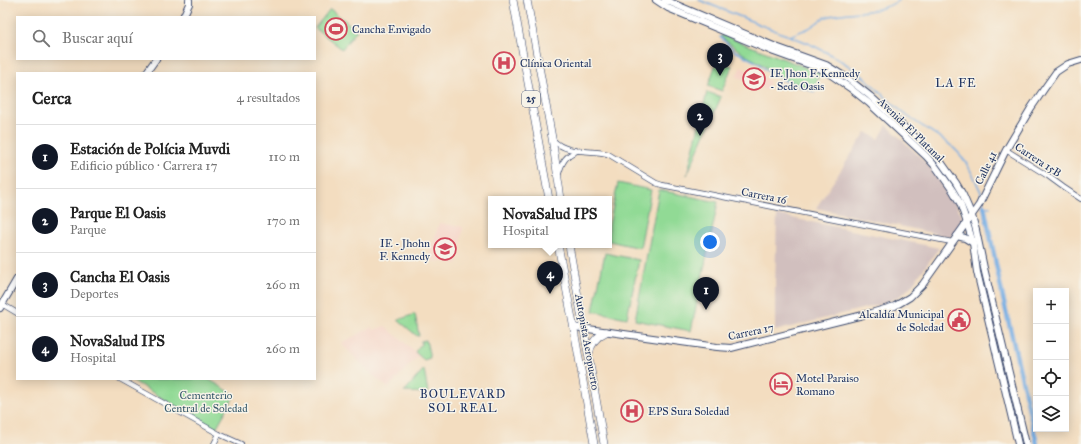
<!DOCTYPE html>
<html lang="es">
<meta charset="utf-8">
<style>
body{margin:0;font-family:"IM FELL Great Primer",serif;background:#f6f6f6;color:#222}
.controls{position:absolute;right:12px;bottom:12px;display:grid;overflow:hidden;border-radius:0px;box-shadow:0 2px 10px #0003}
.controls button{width:36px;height:36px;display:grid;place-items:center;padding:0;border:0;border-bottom:1px solid #e0e0e0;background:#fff;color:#222;font:20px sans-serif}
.you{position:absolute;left:710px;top:242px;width:14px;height:14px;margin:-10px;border:3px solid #fff;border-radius:50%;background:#1a73e8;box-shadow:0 0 0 6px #1a73e833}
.badge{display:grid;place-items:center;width:26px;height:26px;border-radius:50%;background:#111827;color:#fff;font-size:13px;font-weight:700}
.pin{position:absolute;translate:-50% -33px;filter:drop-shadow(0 1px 2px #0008)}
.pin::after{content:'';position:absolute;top:21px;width:14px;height:12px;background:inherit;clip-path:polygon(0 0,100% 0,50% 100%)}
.popup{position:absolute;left:488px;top:196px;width:124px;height:52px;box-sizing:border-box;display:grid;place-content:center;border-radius:0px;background:#fff;filter:drop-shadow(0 1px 3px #0005);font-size:13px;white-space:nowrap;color:#767676}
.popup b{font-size:15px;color:#222}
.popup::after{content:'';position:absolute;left:50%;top:100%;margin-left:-8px;border:8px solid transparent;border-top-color:#fff}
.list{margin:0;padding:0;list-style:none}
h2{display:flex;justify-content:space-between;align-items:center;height:52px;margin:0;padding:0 16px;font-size:17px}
h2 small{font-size:13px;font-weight:400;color:#767676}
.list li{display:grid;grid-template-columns:26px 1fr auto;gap:12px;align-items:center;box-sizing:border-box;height:64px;padding:0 16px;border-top:1px solid #e0e0e0}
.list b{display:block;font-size:15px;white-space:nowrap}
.list p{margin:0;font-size:13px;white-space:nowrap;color:#767676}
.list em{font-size:13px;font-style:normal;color:#767676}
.icon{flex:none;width:22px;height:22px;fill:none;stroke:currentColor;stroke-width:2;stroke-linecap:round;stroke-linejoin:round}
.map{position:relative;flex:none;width:1081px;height:444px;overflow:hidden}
.search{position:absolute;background:#fff;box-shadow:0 2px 10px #0003;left:16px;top:16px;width:300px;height:44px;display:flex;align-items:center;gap:10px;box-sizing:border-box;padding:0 14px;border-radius:0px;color:#767676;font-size:15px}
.panel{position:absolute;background:#fff;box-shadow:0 2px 10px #0003;left:16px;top:72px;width:300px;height:308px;border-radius:0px}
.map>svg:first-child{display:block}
</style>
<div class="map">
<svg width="1081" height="444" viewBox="0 0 1081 444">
<rect width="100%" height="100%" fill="#f7f3e8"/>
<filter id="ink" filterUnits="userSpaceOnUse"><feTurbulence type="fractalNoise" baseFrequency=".025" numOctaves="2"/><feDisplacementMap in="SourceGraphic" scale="8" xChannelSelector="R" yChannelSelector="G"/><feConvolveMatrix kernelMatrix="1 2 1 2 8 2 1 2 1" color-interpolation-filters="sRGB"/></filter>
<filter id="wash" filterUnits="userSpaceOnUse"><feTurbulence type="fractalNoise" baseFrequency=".012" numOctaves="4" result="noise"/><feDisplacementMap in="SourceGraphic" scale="16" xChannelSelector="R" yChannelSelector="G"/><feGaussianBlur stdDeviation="0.9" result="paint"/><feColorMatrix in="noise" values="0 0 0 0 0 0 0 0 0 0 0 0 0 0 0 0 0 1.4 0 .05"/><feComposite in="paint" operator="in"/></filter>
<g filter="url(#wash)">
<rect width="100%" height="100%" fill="#f3ddc0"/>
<g fill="#f6d2c4">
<polygon points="741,67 770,81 767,91 736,76"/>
<polygon points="439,223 463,227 457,264 428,260"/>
<polygon points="385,326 419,355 388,388 369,372 341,343 372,327 374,330"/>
</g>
<g fill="#d1bfbe">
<polygon points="887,125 930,167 954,201 963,219 951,237 816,208 866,132 879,139"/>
<polygon points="777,215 939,248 912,285 905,292 898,297 887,302 877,305 775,331 775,285"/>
</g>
<g fill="#91da95" stroke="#56847a">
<polygon points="330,9 357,30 342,49 315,28"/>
<polygon points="722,35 820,73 814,89 808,86 807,88 782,78 775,74 760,63 745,55 721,37"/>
<polygon points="717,61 732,66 722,91 708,86"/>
<polygon points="707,92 721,97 687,175"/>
<polygon points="618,183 651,190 640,248 609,241 609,225"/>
<polygon points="659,190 718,202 691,331 635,320"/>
<polygon points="605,253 639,260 627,318 593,311"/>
<polygon points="415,314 419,336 417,336 398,320"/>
<polygon points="426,340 430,358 424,360 415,352 421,344 421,341"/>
<polygon points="424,369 428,393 404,392"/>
<polygon points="130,379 208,379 235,395 215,430"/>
</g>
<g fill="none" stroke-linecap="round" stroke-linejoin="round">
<g stroke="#73ace3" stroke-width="1.5">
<path d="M 699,0 L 781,33 C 808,41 844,60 865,78 C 879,90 891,104 906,115 C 924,129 947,138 962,157 C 970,167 975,180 981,192 L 981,196"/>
<path d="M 790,36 C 796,33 802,31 807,29 C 814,26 819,20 826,17 C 849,10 879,15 899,0"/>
<polyline points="720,37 735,51 758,63 765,69 775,76 795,85 815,92"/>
<polyline points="983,201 984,206 990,207"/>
</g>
<polyline stroke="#73ace3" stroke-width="4.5" points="984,206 1003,298 1037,444"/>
</g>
</g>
<g filter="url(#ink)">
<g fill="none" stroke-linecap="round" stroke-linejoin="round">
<g stroke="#3b496d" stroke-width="6">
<g id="minor">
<path d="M 553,140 C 567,155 590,149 608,154 L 656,183 L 662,185 L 952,242"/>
<polyline points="1006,150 1048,176 1063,187 1081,199"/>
<path d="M 559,173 C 562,162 566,155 577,151"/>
<polyline points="2,304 17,313"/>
<polyline points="120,379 219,434 241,444"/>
<polyline points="214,444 219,434"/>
</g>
</g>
<g stroke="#3b496d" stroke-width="8">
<g id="major">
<polyline points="656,0 668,8 774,52 824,70 850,88 870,104 926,156 936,167 953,191 960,203 967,223 973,243 977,272 1018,444"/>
<polyline points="665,0 776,47 826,65 847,78 870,96 929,150 941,162 956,183 963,195 972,216 976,230 984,268 1026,444"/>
<polyline points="183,17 189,4 189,0"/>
<polyline points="146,73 156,59"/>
<polyline points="957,236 965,238 973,243"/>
<polyline points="0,308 17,279"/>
<polyline points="574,327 717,347 731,348 871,313 895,306 910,297 923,284 979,205 1006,150 1031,108 1044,89 1056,72 1068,64 1081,60"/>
</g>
</g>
<g stroke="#3b496d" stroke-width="8">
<g id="highway">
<polyline points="513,0 549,199"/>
<polyline points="527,0 552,138 561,199"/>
<polyline points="558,245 573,324 594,444"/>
<polyline points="569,245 604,444"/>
<path d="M 589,354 C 591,343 597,336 606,332"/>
</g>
</g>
<use href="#minor" stroke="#fff" stroke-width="4.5"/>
<use href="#major" stroke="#fff" stroke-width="6"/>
<use href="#highway" stroke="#fff" stroke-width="7"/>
</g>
</g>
<defs>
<g id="stadium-ring" transform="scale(1.15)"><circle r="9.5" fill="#f7f3e8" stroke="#d1495b" stroke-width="1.5"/><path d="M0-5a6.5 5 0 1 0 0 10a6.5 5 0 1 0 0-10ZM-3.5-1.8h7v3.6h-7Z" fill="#d1495b"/></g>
<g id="hospital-ring" transform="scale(1.15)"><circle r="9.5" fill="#f7f3e8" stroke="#d1495b" stroke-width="1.5"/><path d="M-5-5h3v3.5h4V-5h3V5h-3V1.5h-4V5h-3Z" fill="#d1495b"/></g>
<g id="school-ring" transform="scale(1.15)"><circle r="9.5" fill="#f7f3e8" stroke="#d1495b" stroke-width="1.5"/><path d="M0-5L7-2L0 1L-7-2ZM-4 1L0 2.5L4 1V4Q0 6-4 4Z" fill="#d1495b"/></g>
<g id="civic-ring" transform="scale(1.15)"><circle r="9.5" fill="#f7f3e8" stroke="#d1495b" stroke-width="1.5"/><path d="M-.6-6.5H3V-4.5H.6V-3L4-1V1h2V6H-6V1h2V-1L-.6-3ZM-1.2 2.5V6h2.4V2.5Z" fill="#d1495b"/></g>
<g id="hotel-ring" transform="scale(1.15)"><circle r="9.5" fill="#f7f3e8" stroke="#d1495b" stroke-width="1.5"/><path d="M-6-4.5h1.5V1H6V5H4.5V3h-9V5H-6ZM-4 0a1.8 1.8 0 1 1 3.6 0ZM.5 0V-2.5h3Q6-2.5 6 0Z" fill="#d1495b"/></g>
</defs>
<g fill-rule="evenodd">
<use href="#stadium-ring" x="336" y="29"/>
<use href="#hospital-ring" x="504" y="63"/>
<use href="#school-ring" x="754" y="79"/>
<use href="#school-ring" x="445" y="249"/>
<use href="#civic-ring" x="959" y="320"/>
<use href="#hotel-ring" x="781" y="384"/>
<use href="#hospital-ring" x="632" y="411"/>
</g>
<g text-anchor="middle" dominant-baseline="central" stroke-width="3" stroke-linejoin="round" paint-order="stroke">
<rect fill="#f7f3e8" stroke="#5d6a87" stroke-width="1" x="522" y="91" width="18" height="16" rx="3"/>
<g font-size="10" font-weight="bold" fill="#1b2f5e">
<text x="531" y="99">25</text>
</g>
<g font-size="11" fill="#1b2f5e" stroke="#f7f3e8" text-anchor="start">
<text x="352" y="29">Cancha Envigado</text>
<text x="520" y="63">Clínica Oriental</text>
<text x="770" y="73">IE Jhon F. Kennedy<tspan x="770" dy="13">- Sede Oasis</tspan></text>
<text x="430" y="243" text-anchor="end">IE - Jhohn<tspan x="430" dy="13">F. Kennedy</tspan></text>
<text x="944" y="314" text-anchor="end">Alcaldía Municipal<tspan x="944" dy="13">de Soledad</tspan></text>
<text x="796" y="378">Motel Paraiso<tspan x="796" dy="13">Romano</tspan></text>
<text x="648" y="411">EPS Sura Soledad</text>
</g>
<g font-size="11" fill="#1b2f5e" stroke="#f7f3e8">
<text transform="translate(911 130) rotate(44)">Avenida El Platanal</text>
<text transform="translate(1038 160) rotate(33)">Carrera 15B</text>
<text transform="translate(986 168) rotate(-64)">Calle 41</text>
<text transform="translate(764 196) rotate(11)">Carrera 16</text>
<text transform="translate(751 332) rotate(-12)">Carrera 17</text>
<text transform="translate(587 342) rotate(80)">Autopista Aeropuerto</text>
</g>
<g font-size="11" fill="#385a6c" stroke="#f7f3e8">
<text x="206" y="395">Cementerio<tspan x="206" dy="13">Central de Soledad</tspan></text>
</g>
<g font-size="12" letter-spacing="1" fill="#1b2f5e" stroke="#f7f3e8">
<text x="956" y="83">LA FE</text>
<text x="463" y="394">BOULEVARD<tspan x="463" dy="14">SOL REAL</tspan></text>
</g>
</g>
</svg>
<div class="controls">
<button>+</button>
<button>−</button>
<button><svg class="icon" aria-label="locate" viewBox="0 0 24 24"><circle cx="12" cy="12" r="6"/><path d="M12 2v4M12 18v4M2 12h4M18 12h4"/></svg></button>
<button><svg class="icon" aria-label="layers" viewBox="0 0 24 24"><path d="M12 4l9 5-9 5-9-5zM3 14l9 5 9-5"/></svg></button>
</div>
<div class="you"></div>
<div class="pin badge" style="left:706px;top:310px">1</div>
<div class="pin badge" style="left:700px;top:136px">2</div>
<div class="pin badge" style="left:720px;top:76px">3</div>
<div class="pin badge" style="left:550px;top:294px">4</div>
<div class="popup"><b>NovaSalud IPS</b>Hospital</div>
<div class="search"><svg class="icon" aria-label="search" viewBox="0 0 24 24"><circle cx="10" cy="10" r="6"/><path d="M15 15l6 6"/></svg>Buscar aquí</div>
<section class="panel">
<h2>Cerca<small>4 resultados</small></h2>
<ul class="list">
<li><span class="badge">1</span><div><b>Estación de Polícia Muvdi</b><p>Edificio público · Carrera 17</p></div><em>110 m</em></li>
<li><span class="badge">2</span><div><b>Parque El Oasis</b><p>Parque</p></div><em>170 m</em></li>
<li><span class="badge">3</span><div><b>Cancha El Oasis</b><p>Deportes</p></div><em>260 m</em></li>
<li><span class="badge">4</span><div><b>NovaSalud IPS</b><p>Hospital</p></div><em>260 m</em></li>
</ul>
</section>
</div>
